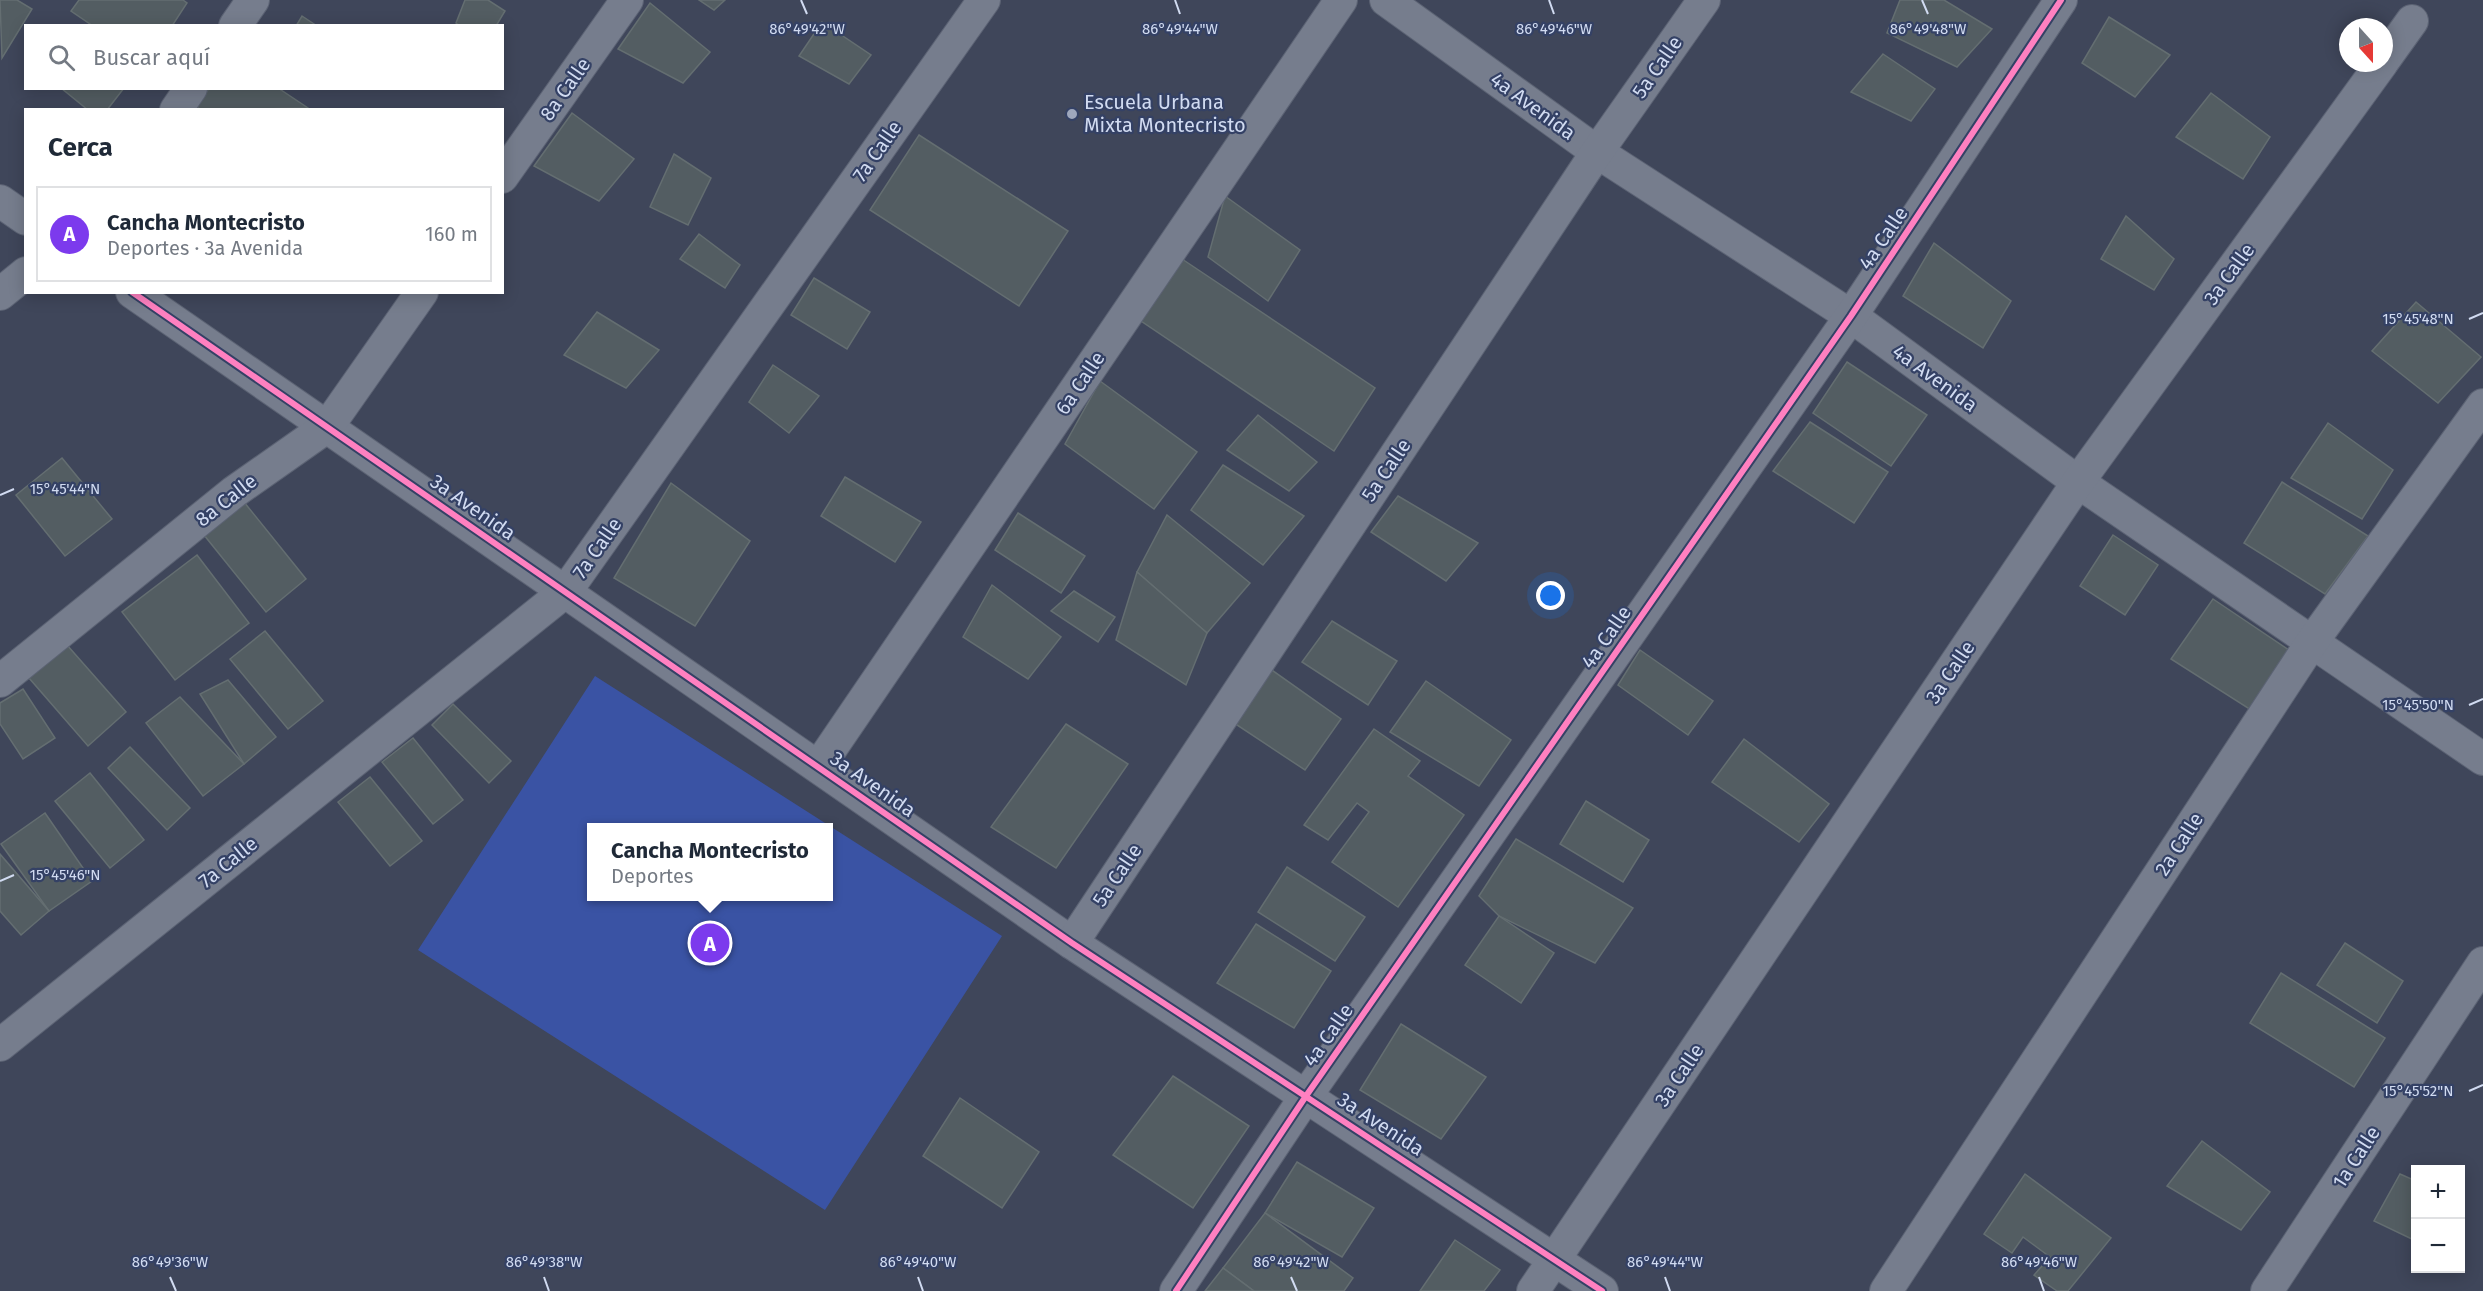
<!DOCTYPE html>
<html lang="es">
<meta charset="utf-8">
<style>
body{margin:0;font-family:"Fira Sans",sans-serif;background:#f2f2f3;color:#1f2937}
.controls{position:absolute;right:18px;bottom:18px;display:grid;overflow:hidden;border-radius:0px;box-shadow:0 3px 15px #0003}
.controls button{width:54px;height:54px;display:grid;place-items:center;padding:0;border:0;border-bottom:2px solid #e0e1e3;background:#fff;color:#1f2937;font:30px sans-serif}
.compass{position:absolute;left:2339px;top:18px;width:54px;height:54px;border-radius:50%;background:#fff;box-shadow:0 3px 15px #0003;rotate:159deg}
.you{position:absolute;left:1551px;top:596px;width:21px;height:21px;margin:-15px;border:4px solid #fff;border-radius:50%;background:#1a73e8;box-shadow:0 0 0 9px #1a73e833}
.badge{display:grid;place-items:center;width:39px;height:39px;border-radius:50%;background:#7c3aed;color:#fff;font-size:20px;font-weight:700}
.pin{position:absolute;translate:-50% -50%;border:3px solid #fff;box-shadow:0 2px 6px #0006}
.popup{position:absolute;left:587px;top:823px;width:246px;height:78px;box-sizing:border-box;display:grid;place-content:center;border-radius:0px;background:#fff;filter:drop-shadow(0 2px 4px #0005);font-size:20px;white-space:nowrap;color:#747a83}
.popup b{font-size:22px;color:#1f2937}
.popup::after{content:'';position:absolute;left:50%;top:100%;margin-left:-12px;border:12px solid transparent;border-top-color:#fff}
.list{margin:0;padding:0;list-style:none}
h2{display:flex;justify-content:space-between;align-items:center;height:78px;margin:0;padding:0 24px;font-size:26px}
h2 small{font-size:20px;font-weight:400;color:#747a83}
.list li{display:grid;grid-template-columns:39px 1fr auto;gap:18px;align-items:center;box-sizing:border-box;height:96px;margin:0 12px 12px;padding:0 12px;border:2px solid #e0e1e3;border-radius:0px}
.list b{display:block;font-size:22px;white-space:nowrap}
.list p{margin:0;font-size:20px;white-space:nowrap;color:#747a83}
.list em{font-size:20px;font-style:normal;color:#747a83}
.icon{flex:none;width:33px;height:33px;fill:none;stroke:currentColor;stroke-width:2;stroke-linecap:round;stroke-linejoin:round}
.map{position:relative;flex:none;width:2483px;height:1291px;overflow:hidden}
.search{position:absolute;background:#fff;box-shadow:0 3px 15px #0003;left:24px;top:24px;width:480px;height:66px;display:flex;align-items:center;gap:15px;box-sizing:border-box;padding:0 21px;border-radius:0px;color:#747a83;font-size:22px}
.panel{position:absolute;background:#fff;box-shadow:0 3px 15px #0003;left:24px;top:108px;width:480px;height:186px;border-radius:0px}
.map>svg:first-child{display:block}
</style>
<div class="map">
<svg width="2483" height="1291" viewBox="0 0 2483 1291">
<rect width="100%" height="100%" fill="#3f465a"/>
<path fill="#3a53a4" fill-rule="evenodd" d="M 595,676 L 1002,936 L 825,1210 L 418,950 ZM 592,828 L 828,828 L 828,896 L 592,896 Z"/>
<g fill="#535d62" stroke="#646e71" stroke-width="1.5">
<polygon points="0,0 17,0 32,9 2,58"/>
<polygon points="79,0 183,0 187,3 172,26 93,26 71,11"/>
<polygon points="465,0 488,0 505,11 496,26 460,26 456,23"/>
<polygon points="699,0 725,0 714,10"/>
<polygon points="1900,0 1944,0 1992,29 1957,67 1887,33"/>
<polygon points="650,3 710,52 683,83 618,49"/>
<polygon points="302,16 317,26 296,26"/>
<polygon points="2109,17 2170,55 2135,97 2082,63"/>
<polygon points="822,22 871,55 849,84 799,56"/>
<polygon points="1883,54 1935,89 1911,121 1851,92"/>
<polygon points="61,88 124,88 107,110 88,110"/>
<polygon points="209,88 278,88 308,108 201,110 197,107"/>
<polygon points="2211,93 2270,137 2243,179 2176,137"/>
<polygon points="572,113 634,159 599,201 534,166"/>
<polygon points="919,135 1068,231 1019,306 870,210"/>
<polygon points="674,154 711,178 688,225 650,207"/>
<polygon points="1225,196 1300,250 1268,301 1208,257"/>
<polygon points="2126,216 2174,259 2154,290 2101,259"/>
<polygon points="699,234 740,265 725,288 680,259"/>
<polygon points="1934,243 2011,301 1983,348 1903,296"/>
<polygon points="1182,259 1375,388 1334,451 1141,321"/>
<polygon points="814,278 870,312 847,349 791,315"/>
<polygon points="2416,302 2481,357 2438,403 2372,351"/>
<polygon points="597,312 659,350 626,388 564,355"/>
<polygon points="1847,362 1927,415 1891,466 1813,413"/>
<polygon points="773,365 819,396 789,433 749,402"/>
<polygon points="1100,381 1197,452 1154,509 1065,444"/>
<polygon points="1258,415 1317,462 1289,491 1227,450"/>
<polygon points="1810,422 1888,472 1854,523 1773,471"/>
<polygon points="2328,423 2393,470 2362,519 2291,478"/>
<polygon points="62,458 112,519 65,556 16,495"/>
<polygon points="1223,465 1304,516 1263,565 1191,510"/>
<polygon points="845,477 921,522 895,562 821,516"/>
<polygon points="2282,482 2368,536 2325,594 2244,543"/>
<polygon points="671,483 750,541 695,626 614,578"/>
<polygon points="1398,496 1478,543 1446,581 1371,532"/>
<polygon points="244,502 306,579 266,612 204,535"/>
<polygon points="1018,513 1085,556 1061,593 995,550"/>
<polygon points="1167,515 1250,583 1207,633 1137,572"/>
<polygon points="2113,535 2158,565 2125,615 2080,586"/>
<polygon points="197,555 249,623 175,680 122,612"/>
<polygon points="1137,572 1207,633 1186,685 1116,640"/>
<polygon points="992,585 1061,637 1028,679 963,637"/>
<polygon points="1074,591 1115,617 1098,642 1051,611"/>
<polygon points="2213,599 2289,650 2251,710 2171,659"/>
<polygon points="1332,621 1397,661 1368,705 1302,662"/>
<polygon points="265,631 323,701 288,729 230,659"/>
<polygon points="67,645 126,712 88,746 29,678"/>
<polygon points="1640,650 1713,701 1688,735 1618,685"/>
<polygon points="1269,668 1341,719 1305,770 1231,721"/>
<polygon points="228,680 276,737 244,764 200,694"/>
<polygon points="1426,681 1511,740 1479,786 1390,732"/>
<polygon points="23,689 55,738 23,759 0,724 0,703"/>
<polygon points="180,697 244,764 203,796 146,723"/>
<polygon points="453,704 511,761 489,783 432,725"/>
<polygon points="1066,724 1128,764 1056,868 991,827"/>
<polygon points="1374,729 1420,761 1408,776 1464,815 1398,907 1332,862 1369,812 1357,803 1328,840 1304,825"/>
<polygon points="413,738 463,800 433,824 382,762"/>
<polygon points="1744,739 1829,804 1799,842 1712,782"/>
<polygon points="130,747 190,808 167,830 108,768"/>
<polygon points="90,773 144,840 110,868 55,801"/>
<polygon points="370,777 422,841 390,866 338,802"/>
<polygon points="1586,801 1649,840 1623,882 1560,844"/>
<polygon points="45,813 92,881 49,911 1,844"/>
<polygon points="1516,839 1633,908 1595,963 1499,916 1479,896"/>
<polygon points="0,854 49,911 21,935 0,911"/>
<polygon points="1287,867 1365,917 1335,961 1258,912"/>
<polygon points="1499,916 1554,953 1521,1003 1465,965"/>
<polygon points="1256,924 1331,971 1294,1028 1217,983"/>
<polygon points="2345,943 2403,981 2377,1023 2317,985"/>
<polygon points="2281,973 2385,1038 2354,1087 2250,1023"/>
<polygon points="1401,1024 1486,1077 1441,1139 1360,1090"/>
<polygon points="1173,1076 1249,1126 1193,1208 1113,1155"/>
<polygon points="960,1098 1039,1152 1002,1208 923,1156"/>
<polygon points="2202,1141 2270,1192 2241,1230 2167,1186"/>
<polygon points="1297,1162 1374,1208 1342,1257 1265,1213"/>
<polygon points="2025,1174 2111,1238 2068,1291 2057,1291 2034,1275 2050,1257 2023,1237 2012,1253 1984,1234"/>
<polygon points="2400,1174 2416,1181 2416,1241 2374,1221"/>
<polygon points="1265,1213 1353,1278 1344,1291 1254,1291 1223,1268"/>
<polygon points="1455,1240 1500,1270 1484,1291 1420,1291"/>
<polygon points="1223,1268 1254,1291 1205,1291"/>
</g>
<g fill="none" stroke-linecap="round" stroke-linejoin="round">
<g stroke="#5c6374" stroke-width="34">
<g id="minor">
<polyline points="1386,0 1597,152 1851,316 2078,482 2483,759"/>
<polyline points="235,26 253,0"/>
<polyline points="2384,60 2412,21"/>
<polyline points="176,110 191,88"/>
<polyline points="502,177 627,0"/>
<polyline points="0,201 26,219"/>
<polyline points="132,292 1072,943 1602,1291"/>
<polyline points="0,294 26,273"/>
<polyline points="0,681 234,492 328,426 422,292"/>
<polyline points="819,766 1341,0"/>
<polyline points="1072,943 1597,152 1704,0"/>
<polyline points="0,1045 566,591 984,0"/>
<polyline points="1176,1291 1306,1096 1851,316 2061,0"/>
<polyline points="1533,1291 2078,482 2382,63"/>
<polyline points="1886,1291 2312,642 2483,405"/>
<polyline points="2267,1291 2483,963"/>
</g>
</g>
<use href="#minor" stroke="#767d8d" stroke-width="32"/>
<g stroke="#344165" stroke-width="10">
<g id="cycleway">
<polyline points="132,292 1072,943 1602,1291"/>
<polyline points="1176,1291 1306,1096 1851,316 2061,0"/>
</g>
</g>
<use href="#cycleway" stroke="#ff80c0" stroke-width="6"/>
</g>
<path fill="none" stroke="#d1dbf1" stroke-width="2" d="M 801,0 L 807,14M 1175,0 L 1180,14M 1549,0 L 1554,14M 1922,0 L 1928,14M 2469,319 L 2483,313M 0,495 L 14,489M 2469,705 L 2483,699M 0,881 L 14,875M 2469,1091 L 2483,1085M 170,1277 L 176,1291M 544,1277 L 549,1291M 918,1277 L 923,1291M 1291,1277 L 1297,1291M 1665,1277 L 1670,1291M 2039,1277 L 2044,1291"/>
<circle fill="#9ea7bc" stroke="#344165" stroke-width="2" cx="1072" cy="114" r="6"/>
<g text-anchor="middle" dominant-baseline="central" stroke-width="4.5" stroke-linejoin="round" paint-order="stroke">
<g font-size="20" fill="#d1dbf1" stroke="#344165">
<text transform="translate(1657 67) rotate(-55)">5a Calle</text>
<text transform="translate(565 89) rotate(-55)">8a Calle</text>
<text transform="translate(1533 106) rotate(36)">4a Avenida</text>
<text transform="translate(877 151) rotate(-55)">7a Calle</text>
<text transform="translate(1883 238) rotate(-56)">4a Calle</text>
<text transform="translate(2229 274) rotate(-54)">3a Calle</text>
<text transform="translate(1935 378) rotate(36)">4a Avenida</text>
<text transform="translate(1080 383) rotate(-56)">6a Calle</text>
<text transform="translate(1386 470) rotate(-56)">5a Calle</text>
<text transform="translate(226 500) rotate(-38)">8a Calle</text>
<text transform="translate(473 507) rotate(35)">3a Avenida</text>
<text transform="translate(597 548) rotate(-55)">7a Calle</text>
<text transform="translate(1606 637) rotate(-55)">4a Calle</text>
<text transform="translate(1950 672) rotate(-56)">3a Calle</text>
<text transform="translate(873 784) rotate(35)">3a Avenida</text>
<text transform="translate(2179 844) rotate(-57)">2a Calle</text>
<text transform="translate(228 862) rotate(-39)">7a Calle</text>
<text transform="translate(1117 875) rotate(-56)">5a Calle</text>
<text transform="translate(1328 1035) rotate(-55)">4a Calle</text>
<text transform="translate(1679 1075) rotate(-56)">3a Calle</text>
<text transform="translate(1381 1124) rotate(33)">3a Avenida</text>
<text transform="translate(2356 1157) rotate(-57)">1a Calle</text>
</g>
<g font-size="20" fill="#d1dbf1" stroke="#344165" text-anchor="start">
<text x="1084" y="102">Escuela Urbana<tspan x="1084" dy="23">Mixta Montecristo</tspan></text>
</g>
</g>
<g font-size="15" text-anchor="middle" fill="#d1dbf1" stroke="#344165" stroke-width="4.5" stroke-linejoin="round" paint-order="stroke">
<text x="1928" y="34">86°49'48"W</text>
<text x="807" y="34">86°49'42"W</text>
<text x="1180" y="34">86°49'44"W</text>
<text x="1554" y="34">86°49'46"W</text>
<text x="2418" y="324">15°45'48"N</text>
<text x="65" y="494">15°45'44"N</text>
<text x="2418" y="710">15°45'50"N</text>
<text x="65" y="880">15°45'46"N</text>
<text x="2418" y="1096">15°45'52"N</text>
<text x="170" y="1267">86°49'36"W</text>
<text x="544" y="1267">86°49'38"W</text>
<text x="918" y="1267">86°49'40"W</text>
<text x="1291" y="1267">86°49'42"W</text>
<text x="1665" y="1267">86°49'44"W</text>
<text x="2039" y="1267">86°49'46"W</text>
</g>
</svg>
<div class="controls">
<button>+</button>
<button>−</button>
</div>
<svg class="compass" viewBox="-18 -18 36 36"><path d="M0-13l5 13h-10z" fill="#e53935"/><path d="M0 13l5-13h-10z" fill="#747a83"/></svg>
<div class="you"></div>
<div class="pin badge" style="left:710px;top:943px">A</div>
<div class="popup"><b>Cancha Montecristo</b>Deportes</div>
<div class="search"><svg class="icon" aria-label="search" viewBox="0 0 24 24"><circle cx="10" cy="10" r="6"/><path d="M15 15l6 6"/></svg>Buscar aquí</div>
<section class="panel">
<h2>Cerca<small></small></h2>
<ul class="list">
<li><span class="badge">A</span><div><b>Cancha Montecristo</b><p>Deportes · 3a Avenida</p></div><em>160 m</em></li>
</ul>
</section>
</div>
